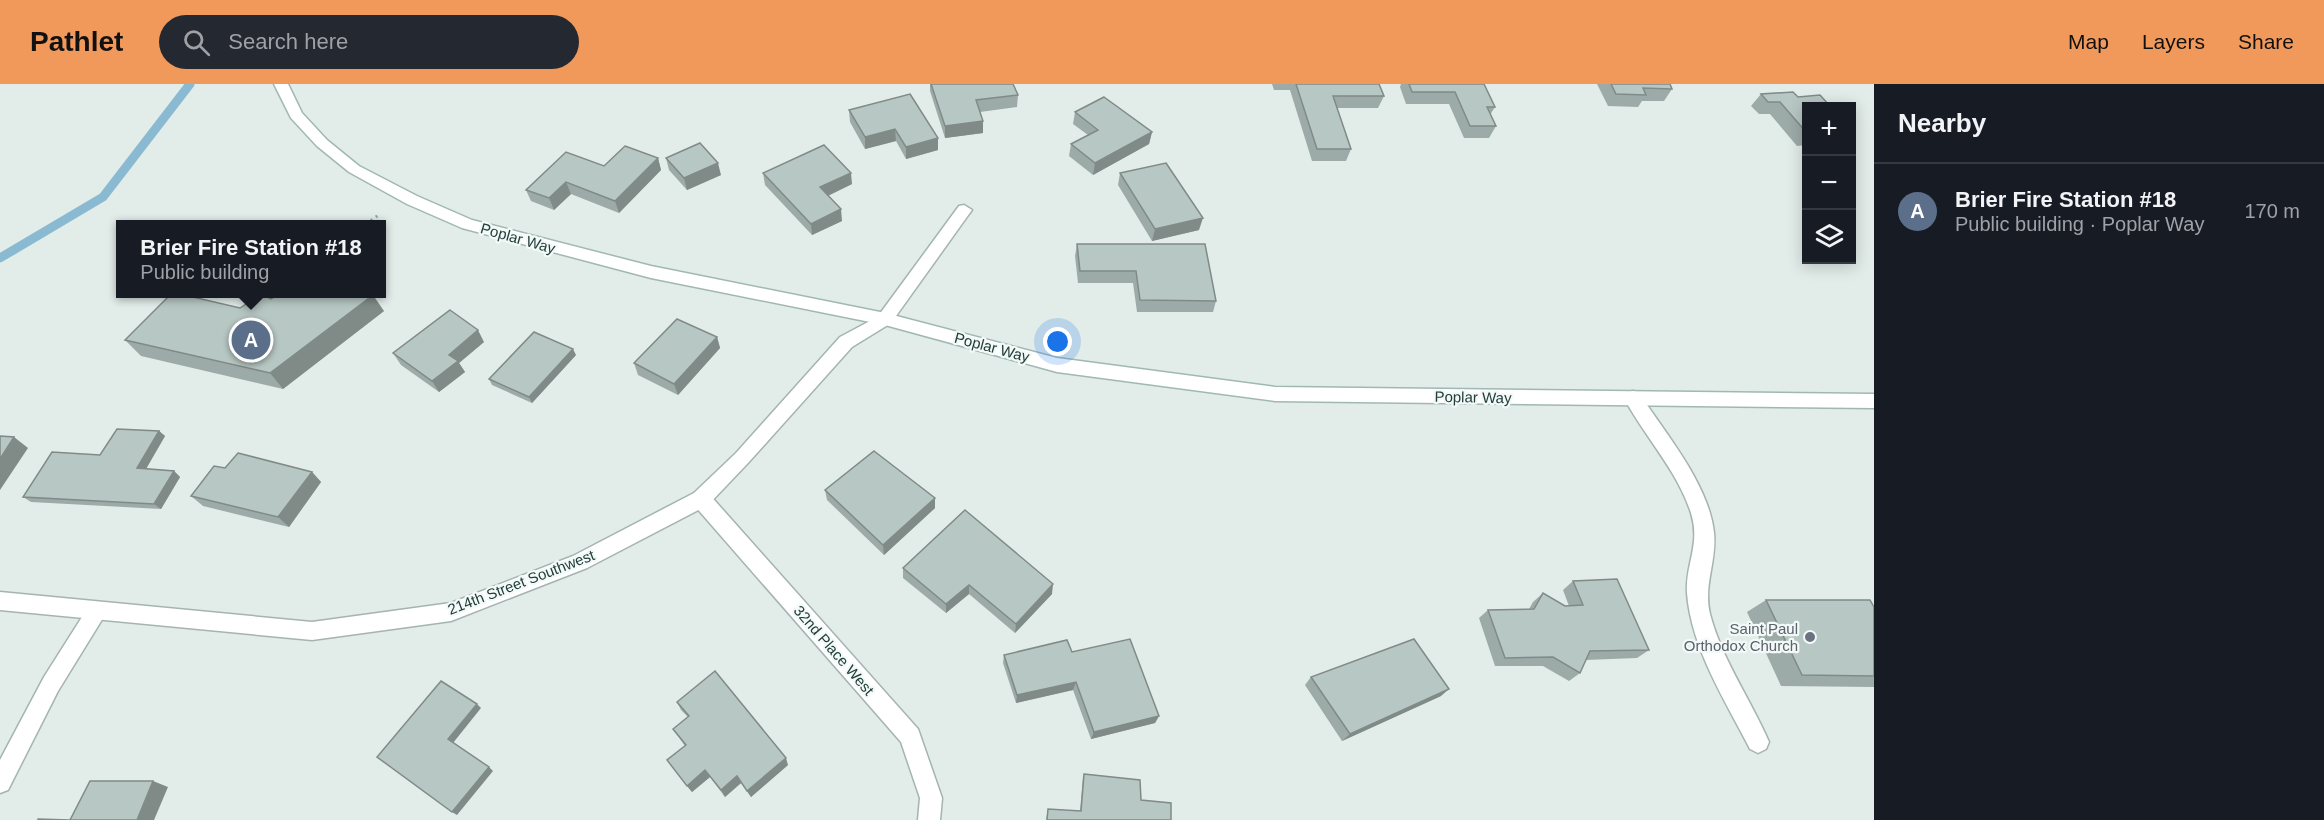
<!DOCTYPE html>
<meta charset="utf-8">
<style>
body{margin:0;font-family:Arial,sans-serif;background:#242831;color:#f1f3f6}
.controls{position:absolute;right:18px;top:18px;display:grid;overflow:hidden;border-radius:0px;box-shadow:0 3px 15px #0003}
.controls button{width:54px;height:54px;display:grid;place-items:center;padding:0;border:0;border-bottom:2px solid #363941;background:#171b24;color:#f1f3f6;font:30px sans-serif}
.you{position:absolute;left:1058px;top:258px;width:21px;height:21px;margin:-15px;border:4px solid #fff;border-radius:50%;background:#1a73e8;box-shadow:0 0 0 9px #1a73e833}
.badge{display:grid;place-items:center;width:39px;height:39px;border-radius:50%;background:#f1995b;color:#fff;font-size:20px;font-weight:700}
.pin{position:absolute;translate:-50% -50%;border:3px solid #fff;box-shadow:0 2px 6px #0006}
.popup{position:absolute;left:116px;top:136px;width:270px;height:78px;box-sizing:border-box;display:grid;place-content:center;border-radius:0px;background:#171b24;filter:drop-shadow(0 2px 4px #0005);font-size:20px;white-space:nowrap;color:#9ea1a6}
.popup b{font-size:22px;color:#f1f3f6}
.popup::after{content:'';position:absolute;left:50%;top:100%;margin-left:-12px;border:12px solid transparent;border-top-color:#171b24}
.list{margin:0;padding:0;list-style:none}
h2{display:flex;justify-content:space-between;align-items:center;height:78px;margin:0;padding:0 24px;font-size:26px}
h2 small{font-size:20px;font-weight:400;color:#9ea1a6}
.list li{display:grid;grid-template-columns:39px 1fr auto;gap:18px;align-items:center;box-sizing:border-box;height:96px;padding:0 24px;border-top:2px solid #363941}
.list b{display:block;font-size:22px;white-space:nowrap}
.list p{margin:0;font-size:20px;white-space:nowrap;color:#9ea1a6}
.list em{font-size:20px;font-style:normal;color:#9ea1a6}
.icon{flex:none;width:33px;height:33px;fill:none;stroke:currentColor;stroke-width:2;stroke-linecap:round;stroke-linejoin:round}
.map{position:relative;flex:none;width:1874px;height:736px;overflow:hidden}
header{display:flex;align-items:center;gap:36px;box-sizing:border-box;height:84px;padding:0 30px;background:#f1995b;color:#111}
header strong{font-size:28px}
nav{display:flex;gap:33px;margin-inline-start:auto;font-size:21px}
.search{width:420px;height:54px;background:#242831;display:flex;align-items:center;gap:15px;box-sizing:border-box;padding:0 21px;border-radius:33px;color:#9ea1a6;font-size:22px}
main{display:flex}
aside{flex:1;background:#171b24}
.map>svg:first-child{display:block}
</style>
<header>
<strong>Pathlet</strong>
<div class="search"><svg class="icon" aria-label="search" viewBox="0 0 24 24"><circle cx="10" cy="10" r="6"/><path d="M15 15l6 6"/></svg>Search here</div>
<nav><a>Map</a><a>Layers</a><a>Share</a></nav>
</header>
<main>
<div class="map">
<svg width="1874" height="736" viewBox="0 0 1874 736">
<rect width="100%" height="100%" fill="#e2ece9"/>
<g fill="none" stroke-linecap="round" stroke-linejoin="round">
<polyline stroke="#8abad1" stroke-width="9" points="0,174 103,113 190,0"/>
<g stroke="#a5b4b1" stroke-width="3">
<g id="service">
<path d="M 1633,307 L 1639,309 C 1665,349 1709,400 1714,449 C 1717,477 1703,501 1710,530 C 1722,576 1750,614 1769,658 L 1766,665 L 1758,669 L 1750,665 C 1726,618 1691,564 1687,509 C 1685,480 1701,461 1691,429 C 1677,386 1645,353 1624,314 L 1627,309 Z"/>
<polygon points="96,519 103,522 106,528 103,534 58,607 8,706 0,709 0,676 44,593 89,522"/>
</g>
</g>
<g stroke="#a5b4b1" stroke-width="3">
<g id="minor">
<polygon points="964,121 972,126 969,130 891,239 879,239 877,235 879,231 959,122"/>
<polygon points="701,407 708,409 918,645 942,714 940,736 918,736 920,714 901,658 694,421 692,415 694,409"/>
</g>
</g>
<g stroke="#a5b4b1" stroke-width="3">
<polygon id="tertiary" points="885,229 891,231 893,235 891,239 852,263 748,379 708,421 587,484 451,537 312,556 0,526 0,508 312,538 451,519 573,472 694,409 736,369 840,253"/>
</g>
<g stroke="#a0b8b3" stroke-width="3">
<polygon id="secondary" points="274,0 288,0 302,29 327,56 359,82 417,112 472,136 651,182 885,229 1057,274 1275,303 1874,310 1874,324 1275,317 1057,288 885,241 651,194 462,144 407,120 349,88 317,62 291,34"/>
</g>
<polyline stroke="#83afa9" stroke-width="3" stroke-dasharray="2 4" stroke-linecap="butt" points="366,140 380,130"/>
<use href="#service" fill="#fff" fill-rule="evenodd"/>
<use href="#minor" fill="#fff" fill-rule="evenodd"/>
<use href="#tertiary" fill="#fff" fill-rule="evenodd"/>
<use href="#secondary" fill="#fff" fill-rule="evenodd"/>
</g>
<g fill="#9daba8">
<polygon points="930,0 1013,0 1018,11 1017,23 980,28 983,49 945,54 930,7"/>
<polygon points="1272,0 1379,0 1384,12 1378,24 1337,24 1351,65 1346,77 1312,77 1290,6 1274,6"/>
<polygon points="1401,0 1484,0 1495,23 1490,31 1496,42 1489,54 1464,54 1449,20 1406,20 1400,3"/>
<polygon points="1597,0 1670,0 1672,5 1664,17 1642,17 1638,23 1608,22"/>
<polygon points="1761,10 1798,13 1806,22 1806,61 1797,62 1770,30 1759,30 1751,22"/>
<polygon points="849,26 938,54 938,66 906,75 896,57 865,65 850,38"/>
<polygon points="1075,28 1152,48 1149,60 1093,91 1069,72 1071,60 1088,51 1073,40"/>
<polygon points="658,74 661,86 619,129 571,110 554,126 531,117 526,106 604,82"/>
<polygon points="666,74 721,91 687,106 669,86"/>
<polygon points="763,89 852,100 828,112 842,137 812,151 765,101"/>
<polygon points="1120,89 1199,146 1152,157 1118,101"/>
<polygon points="1077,160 1216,217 1213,228 1137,228 1133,199 1078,199 1075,172"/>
<polygon points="271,215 384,227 283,305 141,272 125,256"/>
<polygon points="717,253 720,264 678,311 638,291 634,279"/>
<polygon points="484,258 459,279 465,288 439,308 401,281 393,269"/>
<polygon points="576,271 532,319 492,301 489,295"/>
<polygon points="159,347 165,352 146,385 174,387 180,393 161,425 31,418 23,413 100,371"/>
<polygon points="225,384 312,388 321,398 289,443 203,422 191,412"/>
<polygon points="825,406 935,414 935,424 884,471 827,416"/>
<polygon points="903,484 1052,510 1015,549 969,510 946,529 903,494"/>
<polygon points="1573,497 1649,566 1637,574 1586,576 1580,589 1569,597 1543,582 1495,582 1479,534 1488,526 1529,525 1533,518 1543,509 1565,522 1569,522 1563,506"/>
<polygon points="1766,516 1874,523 1874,603 1781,602 1747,528"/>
<polygon points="1072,568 1159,632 1155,639 1091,655 1073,606 1016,619 1003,579 1004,571"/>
<polygon points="1311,593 1441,612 1342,657 1305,601"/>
<polygon points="677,618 788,681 751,713 741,699 725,713 710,693 692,708 667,676 685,662 673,645 688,633 681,626"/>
<polygon points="1084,690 1141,716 1171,736 1046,736 1048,725 1080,727 1083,693"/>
</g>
<g fill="#808b88">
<polygon points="983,37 983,49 945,54 945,42"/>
<polygon points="895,45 896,57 865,65 865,53"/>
<polygon points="1152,48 1149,60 1093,91 1095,79"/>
<polygon points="938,54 938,66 906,75 906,63"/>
<polygon points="658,74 661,86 619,129 615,117"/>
<polygon points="718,79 721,91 687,106 684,94"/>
<polygon points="851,89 852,100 821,115 820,103"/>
<polygon points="566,98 571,110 554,126 549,114"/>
<polygon points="841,125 842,137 812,151 811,140"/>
<polygon points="1203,134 1199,146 1152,157 1155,145"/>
<polygon points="373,211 384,227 283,305 270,289"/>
<polygon points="478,246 484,258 459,279 465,288 439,308 432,297 449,271"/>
<polygon points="717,253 720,264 678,311 674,300"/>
<polygon points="573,265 576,271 532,319 529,313"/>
<polygon points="159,347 165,352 143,390 137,384"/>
<polygon points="14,353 28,364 0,406 0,375"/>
<polygon points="174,387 180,393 161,425 154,420"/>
<polygon points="312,388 321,398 289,443 278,433"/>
<polygon points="935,414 935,424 884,471 883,461"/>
<polygon points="1053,500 1052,510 1015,549 1016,540"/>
<polygon points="969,501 969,510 946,529 946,520"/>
<polygon points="1076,598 1073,606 1016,619 1017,611"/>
<polygon points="1449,605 1441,612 1342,657 1350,650"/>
<polygon points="477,620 481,624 453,659 448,655"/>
<polygon points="1159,632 1155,639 1091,655 1094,648"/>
<polygon points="786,674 788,681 751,713 747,707"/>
<polygon points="489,683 493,687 457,731 452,728"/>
<polygon points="705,686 710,693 692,708 687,702"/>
<polygon points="737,692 741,699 725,713 721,706"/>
<polygon points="153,697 168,703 154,736 137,736"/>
</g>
<g fill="#b7c7c3" stroke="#808b88" stroke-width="1.5">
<polygon points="931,0 1013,0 1018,11 976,16 983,37 945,42"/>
<polygon points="1296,0 1379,0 1384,12 1333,12 1351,65 1317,65"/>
<polygon points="1409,0 1484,0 1495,23 1487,23 1496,42 1470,42 1455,8 1412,8"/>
<polygon points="1611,0 1670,0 1672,5 1643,4 1646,11 1616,10"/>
<polygon points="1793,8 1798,13 1820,11 1830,22 1806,22 1806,48 1780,18 1768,18 1761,10"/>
<polygon points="910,10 938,54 906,63 895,45 865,53 849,26"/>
<polygon points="1104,13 1152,48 1095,79 1071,60 1098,46 1075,28"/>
<polygon points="700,59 718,79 684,94 666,74"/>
<polygon points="824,61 851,89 820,103 841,125 811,140 763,89"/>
<polygon points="625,62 658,74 615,117 566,98 549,114 526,106 566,68 604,82"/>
<polygon points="1166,79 1203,134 1155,145 1120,89"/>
<polygon points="1077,160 1205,160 1216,217 1140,216 1136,187 1080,187"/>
<polygon points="171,210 180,210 240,224 261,210 271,215 279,210 371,210 373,211 270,289 125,256"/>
<polygon points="450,226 478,246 449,271 458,277 432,297 393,269"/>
<polygon points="677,235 717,253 674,300 634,279"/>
<polygon points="534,248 573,265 529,313 489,295"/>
<polygon points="117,345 159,347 137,384 174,387 154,420 23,413 52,368 100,371"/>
<polygon points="0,352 14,353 0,375"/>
<polygon points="874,367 935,414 883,461 825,406"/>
<polygon points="238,369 312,388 278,433 191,412 214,382 225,384"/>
<polygon points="965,426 1053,500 1016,540 969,501 946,520 903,484"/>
<polygon points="1617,495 1649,566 1590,567 1580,589 1553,573 1505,574 1488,526 1534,525 1543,509 1565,522 1583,521 1573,497"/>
<polygon points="1766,516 1870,516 1874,523 1874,592 1802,591"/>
<polygon points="1130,555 1159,632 1094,648 1076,598 1017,611 1004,571 1067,556 1072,568"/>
<polygon points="1414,555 1449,605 1350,650 1311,593"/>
<polygon points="715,587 786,674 747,707 737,692 721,706 705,686 687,702 667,676 686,661 673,645 689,632 677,618"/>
<polygon points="441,597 477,620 448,655 489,683 452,728 377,673"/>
<polygon points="1084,690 1140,696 1141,716 1171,719 1171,736 1047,736 1048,725 1081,727"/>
<polygon points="90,697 153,697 137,736 38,736 38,735 70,736"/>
</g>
<circle fill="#6b7280" stroke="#f2f9f7" stroke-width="2" cx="1810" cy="553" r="6"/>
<g text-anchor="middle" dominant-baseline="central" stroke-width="4.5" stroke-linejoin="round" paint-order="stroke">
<g font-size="15" fill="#223d3a" stroke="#f2f9f7">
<text transform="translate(518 154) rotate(16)">Poplar Way</text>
<text transform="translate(992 263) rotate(15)">Poplar Way</text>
<text transform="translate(1473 313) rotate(1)">Poplar Way</text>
<text transform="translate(521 498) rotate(-21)">214th Street Southwest</text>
<text transform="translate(834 566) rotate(49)">32nd Place West</text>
</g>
<g font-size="15" fill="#5b616d" stroke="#f2f9f7" text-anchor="end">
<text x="1798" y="544">Saint Paul<tspan x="1798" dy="17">Orthodox Church</tspan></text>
</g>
</g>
</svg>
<div class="controls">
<button>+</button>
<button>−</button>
<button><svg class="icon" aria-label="layers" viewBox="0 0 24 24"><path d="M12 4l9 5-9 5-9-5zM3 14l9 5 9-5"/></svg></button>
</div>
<div class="you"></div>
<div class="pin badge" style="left:251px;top:256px;background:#5c6f8a">A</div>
<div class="popup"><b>Brier Fire Station #18</b>Public building</div>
</div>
<aside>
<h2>Nearby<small></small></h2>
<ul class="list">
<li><span class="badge" style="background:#5c6f8a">A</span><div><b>Brier Fire Station #18</b><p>Public building · Poplar Way</p></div><em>170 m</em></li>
</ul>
</aside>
</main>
